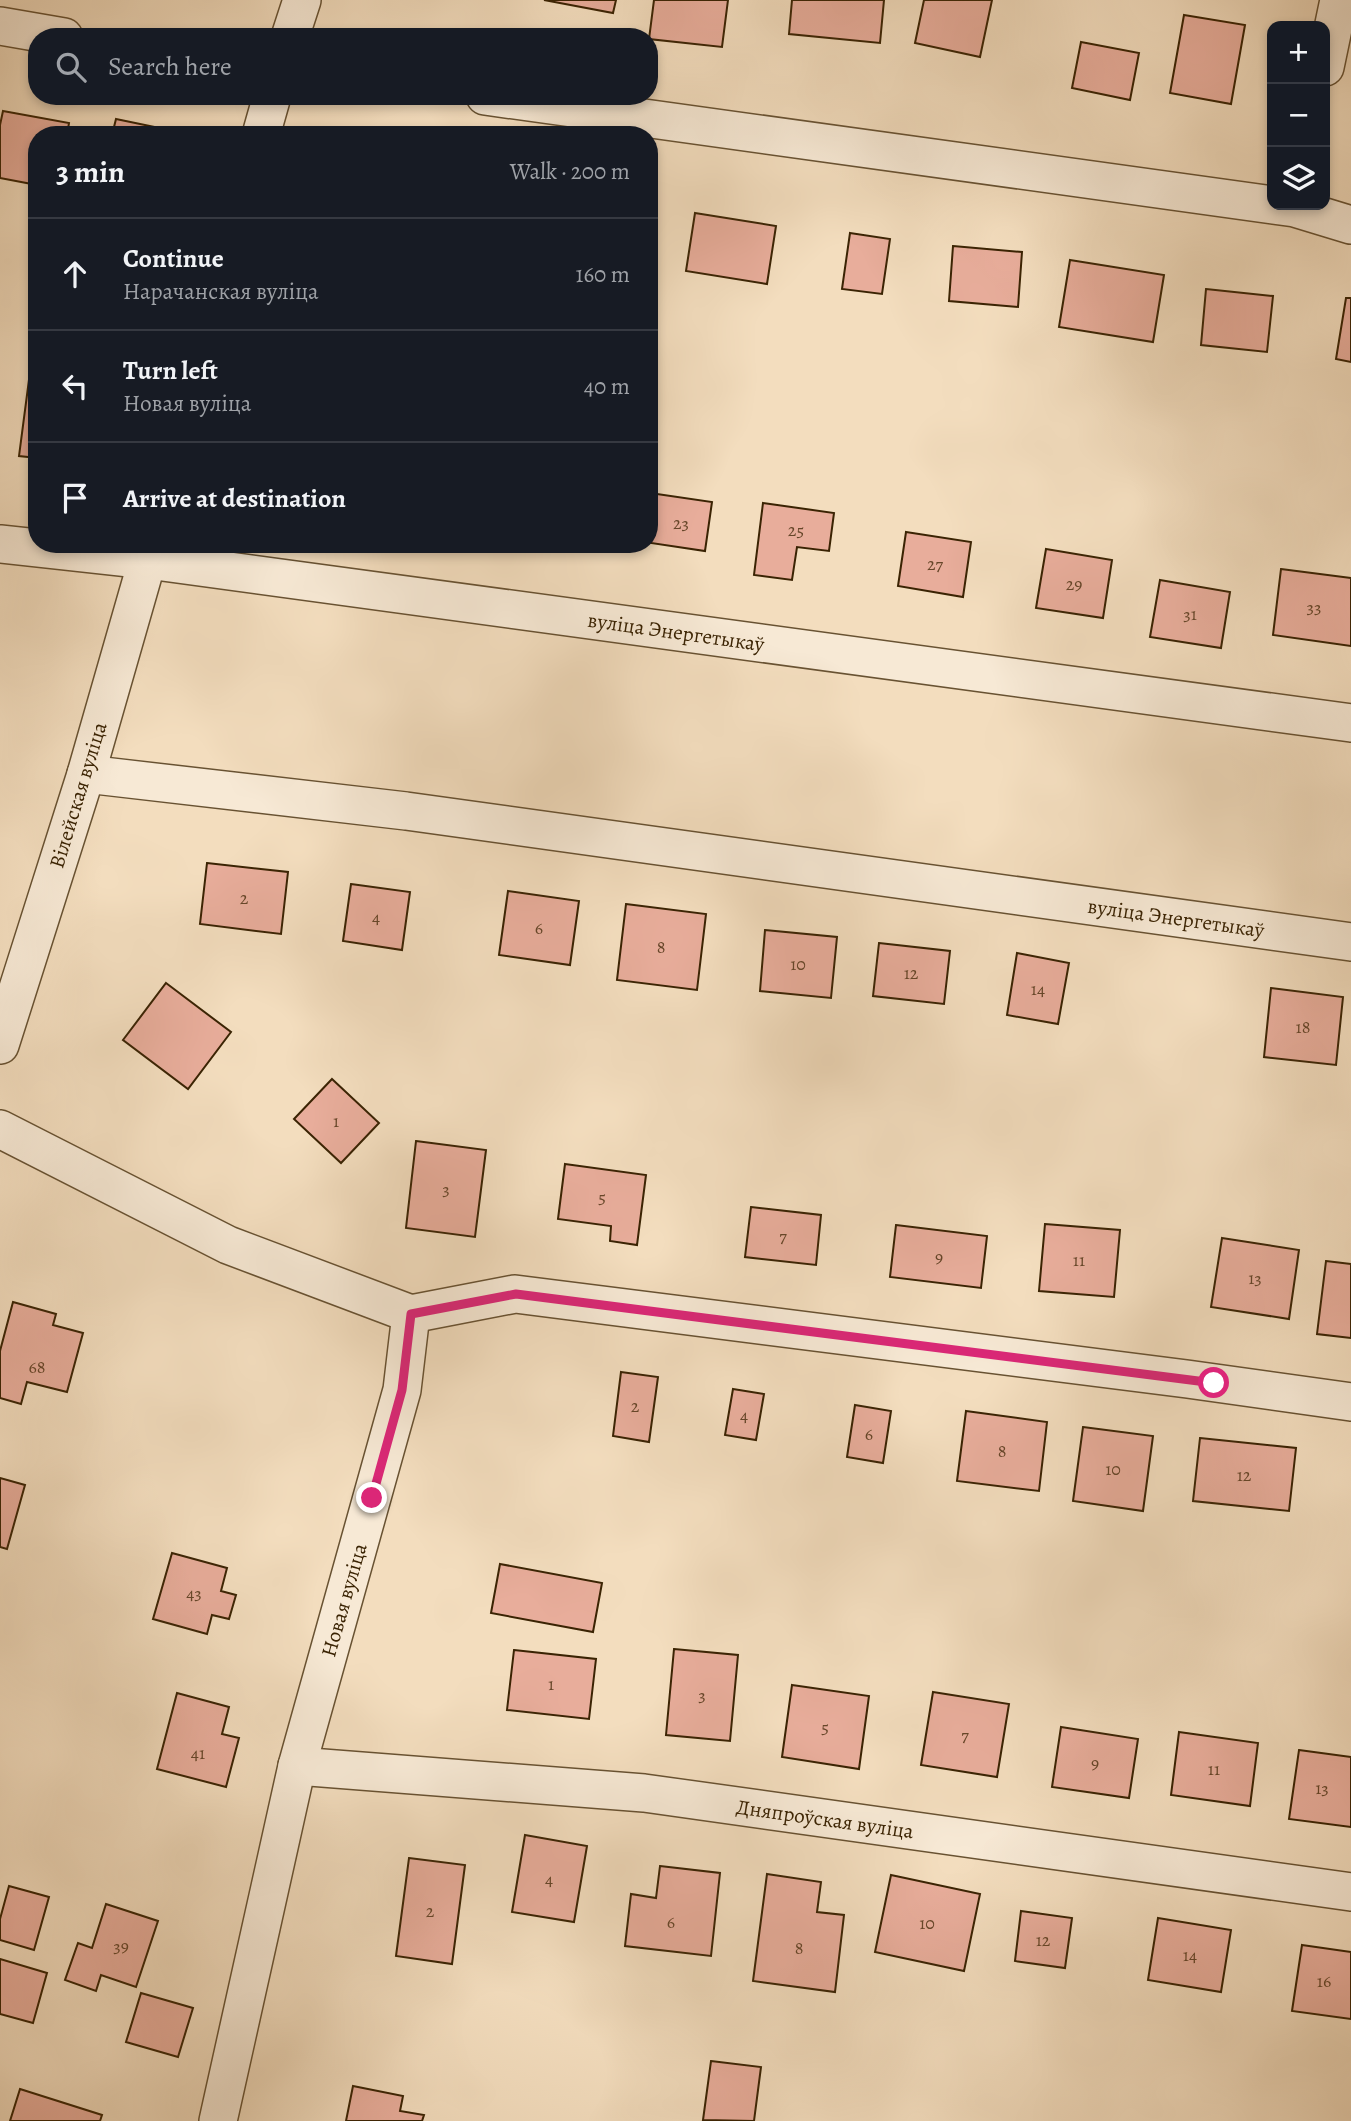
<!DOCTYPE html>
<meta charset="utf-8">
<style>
body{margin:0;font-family:Alegreya,serif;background:#242831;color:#f1f3f6}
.controls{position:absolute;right:21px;top:21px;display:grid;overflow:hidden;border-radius:14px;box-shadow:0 4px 10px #0003}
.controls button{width:63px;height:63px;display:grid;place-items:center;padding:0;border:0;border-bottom:2px solid #363941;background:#171b24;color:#f1f3f6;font:35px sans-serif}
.stop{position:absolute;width:21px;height:21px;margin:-16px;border:5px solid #db2777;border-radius:50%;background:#fff}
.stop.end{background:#db2777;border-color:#fff;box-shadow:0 2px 7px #0008}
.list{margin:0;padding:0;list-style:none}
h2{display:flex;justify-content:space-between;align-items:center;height:91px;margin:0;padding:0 28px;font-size:30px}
h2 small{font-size:23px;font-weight:400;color:#9ea1a6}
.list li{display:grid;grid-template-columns:46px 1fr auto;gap:21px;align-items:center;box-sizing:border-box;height:112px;padding:0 28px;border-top:2px solid #363941}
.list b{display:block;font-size:26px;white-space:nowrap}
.list p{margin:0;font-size:23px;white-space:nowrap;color:#9ea1a6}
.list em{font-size:23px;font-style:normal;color:#9ea1a6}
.icon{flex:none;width:38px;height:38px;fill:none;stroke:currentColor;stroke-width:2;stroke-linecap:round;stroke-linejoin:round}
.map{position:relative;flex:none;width:1351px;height:2121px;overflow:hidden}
.search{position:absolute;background:#171b24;box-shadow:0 4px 10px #0003;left:28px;top:28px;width:630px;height:77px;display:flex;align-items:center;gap:18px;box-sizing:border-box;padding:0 24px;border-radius:28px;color:#9ea1a6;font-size:26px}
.panel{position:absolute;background:#171b24;box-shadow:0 4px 10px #0003;left:28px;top:126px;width:630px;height:427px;border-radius:28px}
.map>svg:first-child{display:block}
</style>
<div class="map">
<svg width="1351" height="2121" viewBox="0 0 1351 2121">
<rect width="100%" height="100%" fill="#f3ddbe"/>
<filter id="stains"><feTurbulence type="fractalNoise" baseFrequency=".00286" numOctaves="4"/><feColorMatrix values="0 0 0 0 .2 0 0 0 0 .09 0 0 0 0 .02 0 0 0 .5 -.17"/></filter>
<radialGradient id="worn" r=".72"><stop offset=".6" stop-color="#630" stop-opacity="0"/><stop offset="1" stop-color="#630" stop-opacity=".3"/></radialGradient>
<g fill="#e8ad9b" stroke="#3a2303" stroke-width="2">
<polygon points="544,0 616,0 613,13"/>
<polygon points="654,0 728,0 722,47 649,39"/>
<polygon points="792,0 884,0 880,43 789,34"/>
<polygon points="924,0 992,0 980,57 915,43"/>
<polygon points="1184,15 1245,25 1231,104 1170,93"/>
<polygon points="1081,42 1139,53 1130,100 1072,88"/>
<polygon points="3,111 69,123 67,135 37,135 37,185 0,178 0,125"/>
<polygon points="116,119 174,131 173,135 112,135"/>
<polygon points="649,199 656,200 649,241"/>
<polygon points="695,213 776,226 767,284 686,271"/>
<polygon points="850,233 890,239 882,294 842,289"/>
<polygon points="953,246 1022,252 1018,307 949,301"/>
<polygon points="1070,260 1164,275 1153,342 1059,327"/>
<polygon points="1206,289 1273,296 1267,352 1201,345"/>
<polygon points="1346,298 1351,298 1351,362 1336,359"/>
<polygon points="30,372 37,373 37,458 19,456"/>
<polygon points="657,494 712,502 705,551 651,543"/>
<polygon points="763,503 834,513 829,551 797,547 792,580 754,575"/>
<polygon points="906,532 971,542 963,597 898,586"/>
<polygon points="1046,549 1112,560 1103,618 1036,608"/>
<polygon points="1281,569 1351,578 1351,646 1273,635"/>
<polygon points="1160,580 1230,592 1221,648 1150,637"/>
<polygon points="207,863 288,872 281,934 200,924"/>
<polygon points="351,884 410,892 402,950 343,941"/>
<polygon points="508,891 579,901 570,965 499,955"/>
<polygon points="626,904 706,914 697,990 617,980"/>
<polygon points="765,930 837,937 831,998 760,991"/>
<polygon points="879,943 950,951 944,1004 873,996"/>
<polygon points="1017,953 1069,963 1058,1024 1007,1015"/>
<polygon points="166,983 231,1032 188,1089 123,1040"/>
<polygon points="1271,988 1343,997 1336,1065 1264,1057"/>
<polygon points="332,1079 379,1123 341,1163 294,1119"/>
<polygon points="416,1141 486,1150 475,1237 406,1228"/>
<polygon points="565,1164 646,1175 637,1245 610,1241 611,1226 558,1219"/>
<polygon points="751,1207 821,1215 816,1265 745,1257"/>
<polygon points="1045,1224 1120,1230 1114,1297 1039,1291"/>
<polygon points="896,1225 987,1236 981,1288 890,1277"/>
<polygon points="1222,1238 1299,1250 1289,1319 1211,1307"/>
<polygon points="1326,1261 1351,1264 1351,1338 1317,1334"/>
<polygon points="13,1302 56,1314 53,1325 83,1333 67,1392 27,1382 21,1404 0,1398 0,1351"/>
<polygon points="621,1372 658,1377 649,1442 613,1436"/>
<polygon points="733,1389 764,1394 756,1440 725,1435"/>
<polygon points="855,1405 891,1411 883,1463 847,1457"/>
<polygon points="966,1411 1047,1422 1039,1491 957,1481"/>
<polygon points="1083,1427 1153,1436 1143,1511 1073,1501"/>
<polygon points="1200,1438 1296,1448 1289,1511 1193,1501"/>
<polygon points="0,1478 25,1485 7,1549 0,1547"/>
<polygon points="172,1553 227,1568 221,1591 236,1595 229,1619 212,1615 207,1634 153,1619"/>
<polygon points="500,1564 602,1583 593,1632 491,1613"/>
<polygon points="674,1649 738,1655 730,1741 666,1735"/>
<polygon points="514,1650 596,1659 589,1719 507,1710"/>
<polygon points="792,1685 869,1696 859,1769 782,1757"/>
<polygon points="933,1692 1009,1704 997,1777 921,1765"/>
<polygon points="177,1693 229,1707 222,1734 239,1738 226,1787 157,1769"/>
<polygon points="1061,1727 1138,1739 1129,1798 1052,1787"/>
<polygon points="1179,1732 1258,1743 1250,1806 1171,1795"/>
<polygon points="1299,1750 1351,1757 1351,1827 1289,1819"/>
<polygon points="525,1835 587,1846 574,1922 512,1912"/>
<polygon points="409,1858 465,1865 452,1964 396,1956"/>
<polygon points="660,1866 720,1873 711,1956 625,1946 631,1894 656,1898"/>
<polygon points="767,1874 821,1882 817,1912 844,1915 835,1992 753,1981"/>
<polygon points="891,1875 980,1894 964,1971 875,1952"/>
<polygon points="9,1886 49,1897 34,1950 0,1940 0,1919"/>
<polygon points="106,1904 158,1921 136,1987 101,1975 96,1991 65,1980 78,1943 92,1948"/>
<polygon points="1021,1911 1072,1918 1065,1968 1015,1961"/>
<polygon points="1158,1918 1231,1930 1221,1992 1148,1980"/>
<polygon points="1302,1945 1351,1952 1351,2019 1292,2011"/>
<polygon points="0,1959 47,1973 33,2023 0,2014"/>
<polygon points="141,1993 193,2008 178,2057 126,2042"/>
<polygon points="711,2061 761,2067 754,2121 703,2120"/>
<polygon points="353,2086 403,2096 400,2111 424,2115 422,2121 346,2121"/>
<polygon points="20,2089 102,2115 100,2121 10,2121"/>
</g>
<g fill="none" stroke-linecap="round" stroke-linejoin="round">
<g stroke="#685232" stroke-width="40">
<g id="street">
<polyline points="0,26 64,37"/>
<polyline points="290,37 302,0"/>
<polyline points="1325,67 1339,0"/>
<polyline points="485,96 1295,208 1351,225"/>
<polyline points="261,135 272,96"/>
<polyline points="0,544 148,560 1351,723"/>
<polyline points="86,774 406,811 1351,942"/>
<polyline points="0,1045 86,774 152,544"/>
<polyline points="0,1129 228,1245 411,1314 402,1390 297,1766 218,2121"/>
<polyline points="411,1314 515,1294 1187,1379 1351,1402"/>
<polyline points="297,1766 644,1793 1351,1892"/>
</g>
</g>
<use href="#street" stroke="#f7e9d5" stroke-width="37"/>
</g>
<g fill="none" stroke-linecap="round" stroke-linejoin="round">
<polyline stroke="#db2777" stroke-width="9" points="372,1498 402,1390 411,1314 516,1294 1214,1383"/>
</g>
<g text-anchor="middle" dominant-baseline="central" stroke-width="5" stroke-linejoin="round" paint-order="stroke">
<g font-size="18" fill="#664629">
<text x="681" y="523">23</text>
<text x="796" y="530">25</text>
<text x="935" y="564">27</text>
<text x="1074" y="584">29</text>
<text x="1314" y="607">33</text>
<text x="1190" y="614">31</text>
<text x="244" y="898">2</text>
<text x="376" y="917">4</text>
<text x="539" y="928">6</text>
<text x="661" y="947">8</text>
<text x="798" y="964">10</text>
<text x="911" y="973">12</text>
<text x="1038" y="989">14</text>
<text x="1303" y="1027">18</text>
<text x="336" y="1121">1</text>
<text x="446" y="1189">3</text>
<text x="602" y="1197">5</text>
<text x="783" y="1236">7</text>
<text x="939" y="1257">9</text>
<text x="1079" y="1260">11</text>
<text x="1255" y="1278">13</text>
<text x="37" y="1367">68</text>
<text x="635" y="1406">2</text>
<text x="744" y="1415">4</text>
<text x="869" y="1434">6</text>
<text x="1002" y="1451">8</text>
<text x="1113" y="1469">10</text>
<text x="1244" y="1475">12</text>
<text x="194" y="1593">43</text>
<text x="551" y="1684">1</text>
<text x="702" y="1695">3</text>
<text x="825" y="1727">5</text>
<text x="965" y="1735">7</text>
<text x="198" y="1753">41</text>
<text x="1095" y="1763">9</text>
<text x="1214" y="1769">11</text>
<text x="1322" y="1788">13</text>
<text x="549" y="1879">4</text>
<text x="430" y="1911">2</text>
<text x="671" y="1922">6</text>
<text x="927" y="1923">10</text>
<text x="1043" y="1940">12</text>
<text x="121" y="1946">39</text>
<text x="799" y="1948">8</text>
<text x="1190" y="1955">14</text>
<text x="1324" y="1981">16</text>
</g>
<g font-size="21" fill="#3a2303" stroke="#f7e9d5">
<text transform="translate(676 632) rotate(8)">вуліца Энергетыкаў</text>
<text transform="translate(78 795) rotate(-73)">Вілейская вуліца</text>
<text transform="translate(1176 918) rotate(8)">вуліца Энергетыкаў</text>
<text transform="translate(344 1600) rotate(-74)">Новая вуліца</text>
<text transform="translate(825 1819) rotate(8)">Дняпроўская вуліца</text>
</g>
</g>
<rect width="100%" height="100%" filter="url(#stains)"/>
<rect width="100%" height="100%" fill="url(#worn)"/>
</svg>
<div class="controls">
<button>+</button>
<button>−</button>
<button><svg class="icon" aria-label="layers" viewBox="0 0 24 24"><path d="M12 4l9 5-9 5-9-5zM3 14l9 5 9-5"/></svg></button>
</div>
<div class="stop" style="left:1214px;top:1383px"></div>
<div class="stop end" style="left:372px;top:1498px"></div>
<div class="search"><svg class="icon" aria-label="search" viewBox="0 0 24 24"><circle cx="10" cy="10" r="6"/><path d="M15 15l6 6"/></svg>Search here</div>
<section class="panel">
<h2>3 min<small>Walk · 200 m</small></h2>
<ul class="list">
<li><svg class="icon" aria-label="ahead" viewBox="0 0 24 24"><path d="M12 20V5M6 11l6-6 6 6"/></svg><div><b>Continue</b><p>Нарачанская вуліца</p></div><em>160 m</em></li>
<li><svg class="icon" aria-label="left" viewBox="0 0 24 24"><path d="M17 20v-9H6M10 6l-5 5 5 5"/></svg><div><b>Turn left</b><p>Новая вуліца</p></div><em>40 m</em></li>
<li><svg class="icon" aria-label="arrive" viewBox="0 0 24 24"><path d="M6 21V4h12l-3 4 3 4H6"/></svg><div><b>Arrive at destination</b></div></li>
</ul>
</section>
</div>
